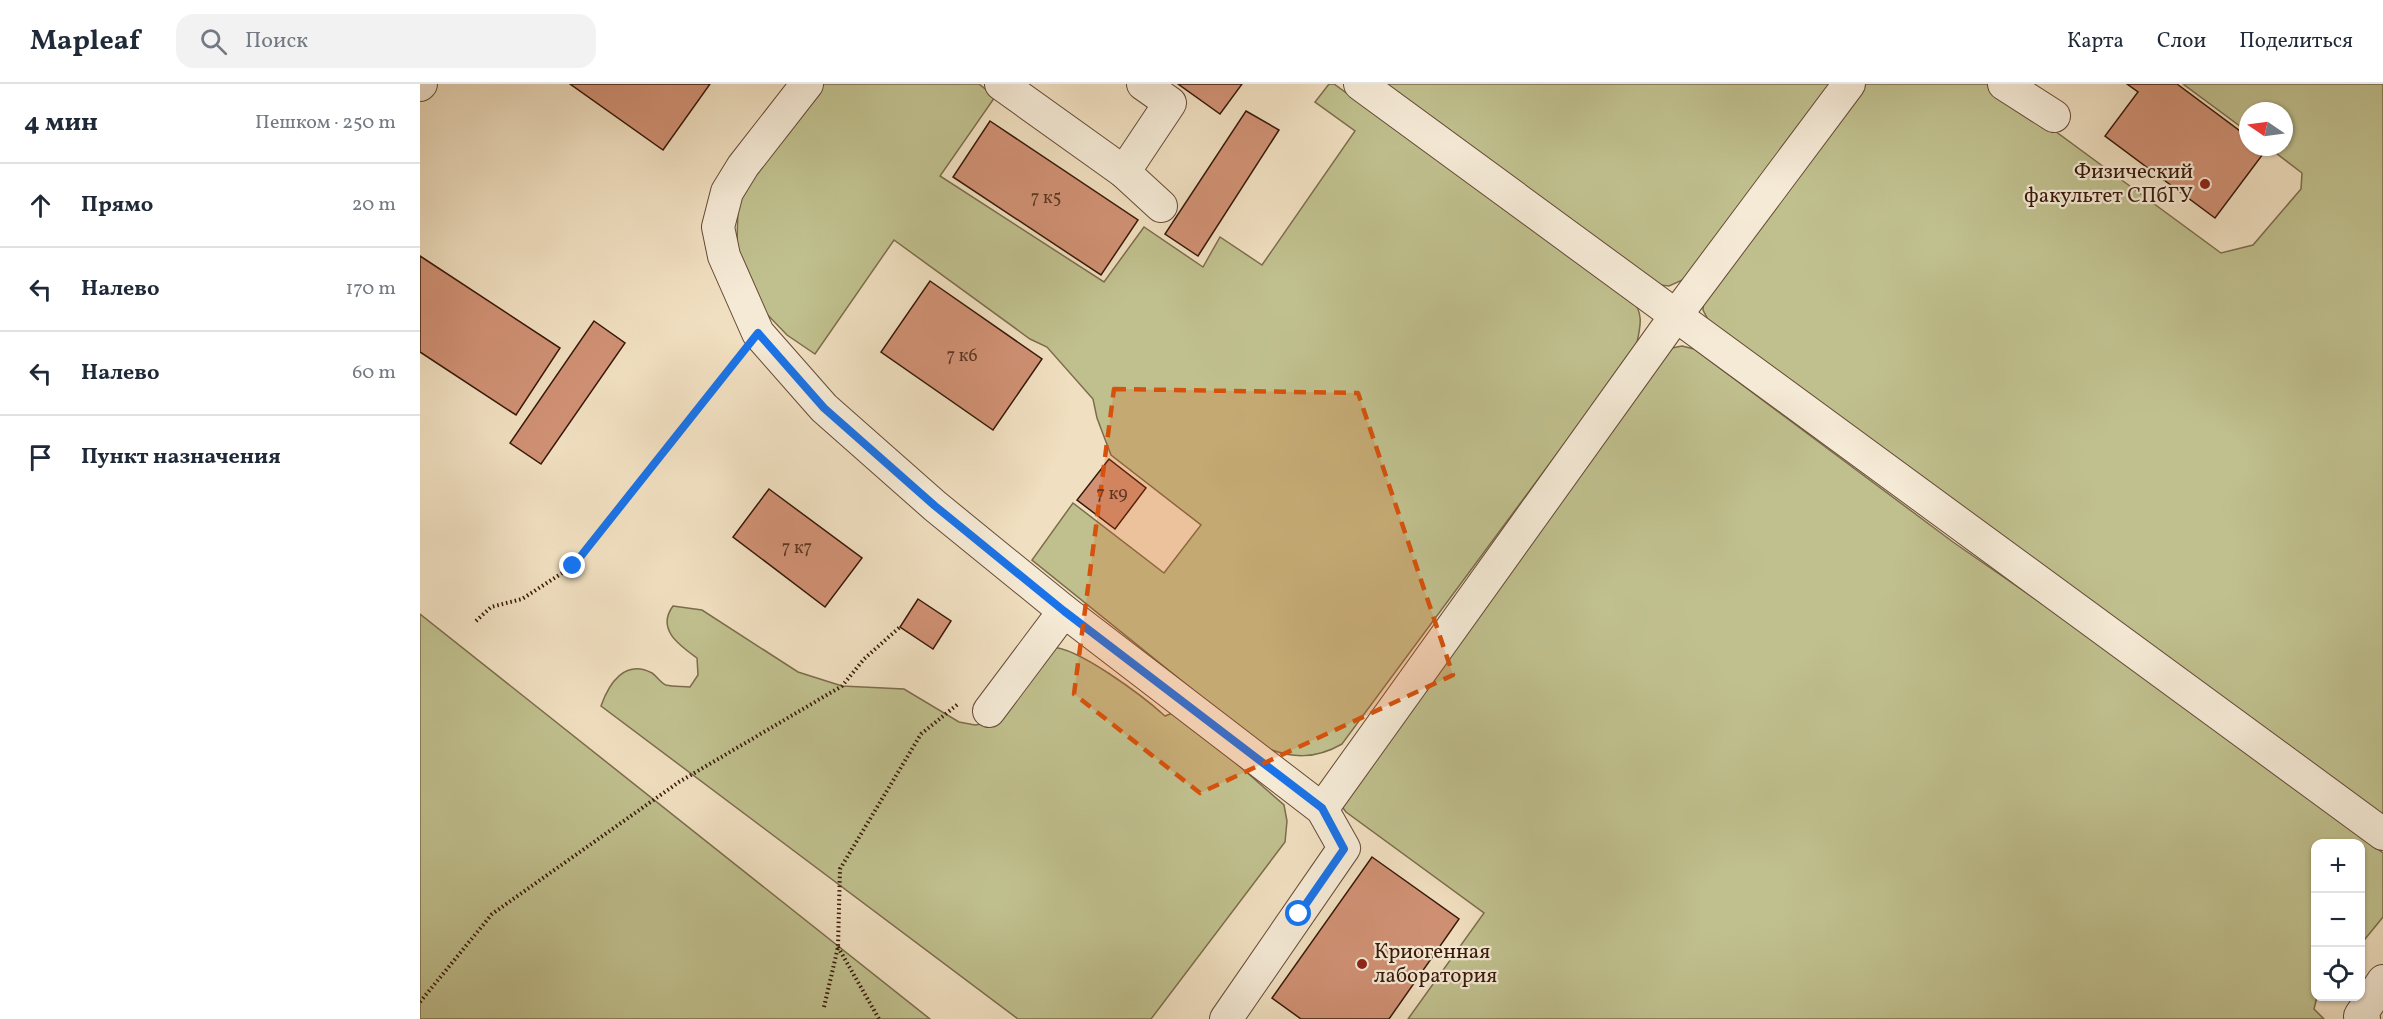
<!DOCTYPE html>
<html lang="ru">
<meta charset="utf-8">
<style>
body{margin:0;font-family:Vollkorn,serif;background:#f2f2f3;color:#1f2937}
.controls{position:absolute;right:18px;bottom:18px;display:grid;overflow:hidden;border-radius:12px;box-shadow:0 2px 4px #0004}
.controls button{width:54px;height:54px;display:grid;place-items:center;padding:0;border:0;border-bottom:2px solid #e0e1e3;background:#fff;color:#1f2937;font:30px sans-serif}
.compass{position:absolute;left:1819px;top:18px;width:54px;height:54px;border-radius:50%;background:#fff;box-shadow:0 2px 4px #0004;rotate:283deg}
.stop{position:absolute;width:18px;height:18px;margin:-14px;border:4px solid #1a73e8;border-radius:50%;background:#fff}
.stop.end{background:#1a73e8;border-color:#fff;box-shadow:0 2px 6px #0008}
.list{margin:0;padding:0;list-style:none}
h2{display:flex;justify-content:space-between;align-items:center;height:78px;margin:0;padding:0 24px;font-size:26px}
h2 small{font-size:20px;font-weight:400;color:#747a83}
.list li{display:grid;grid-template-columns:39px 1fr auto;gap:18px;align-items:center;box-sizing:border-box;height:84px;padding:0 24px;border-top:2px solid #e0e1e3}
.list b{display:block;font-size:22px;white-space:nowrap}
.list em{font-size:20px;font-style:normal;color:#747a83}
.icon{flex:none;width:33px;height:33px;fill:none;stroke:currentColor;stroke-width:2;stroke-linecap:round;stroke-linejoin:round}
.map{position:relative;flex:none;width:1963px;height:935px;overflow:hidden}
header{display:flex;align-items:center;gap:36px;box-sizing:border-box;height:84px;padding:0 30px;background:#fff;border-bottom:2px solid #e0e1e3}
header strong{font-size:28px}
nav{display:flex;gap:33px;margin-inline-start:auto;font-size:21px}
.search{width:420px;height:54px;background:#f2f2f3;display:flex;align-items:center;gap:15px;box-sizing:border-box;padding:0 21px;border-radius:18px;color:#747a83;font-size:22px}
main{display:flex}
aside{flex:1;background:#fff}
.map>svg:first-child{display:block}
</style>
<header>
<strong>Mapleaf</strong>
<div class="search"><svg class="icon" aria-label="search" viewBox="0 0 24 24"><circle cx="10" cy="10" r="6"/><path d="M15 15l6 6"/></svg>Поиск</div>
<nav><a>Карта</a><a>Слои</a><a>Поделиться</a></nav>
</header>
<main>
<aside>
<h2>4 мин<small>Пешком · 250 m</small></h2>
<ul class="list">
<li><svg class="icon" aria-label="ahead" viewBox="0 0 24 24"><path d="M12 20V5M6 11l6-6 6 6"/></svg><div><b>Прямо</b></div><em>20 m</em></li>
<li><svg class="icon" aria-label="left" viewBox="0 0 24 24"><path d="M17 20v-9H6M10 6l-5 5 5 5"/></svg><div><b>Налево</b></div><em>170 m</em></li>
<li><svg class="icon" aria-label="left" viewBox="0 0 24 24"><path d="M17 20v-9H6M10 6l-5 5 5 5"/></svg><div><b>Налево</b></div><em>60 m</em></li>
<li><svg class="icon" aria-label="arrive" viewBox="0 0 24 24"><path d="M6 21V4h12l-3 4 3 4H6"/></svg><div><b>Пункт назначения</b></div></li>
</ul>
</aside>
<div class="map">
<svg width="1963" height="935" viewBox="0 0 1963 935">
<rect width="100%" height="100%" fill="#f0dfc0"/>
<filter id="stains"><feTurbulence type="fractalNoise" baseFrequency=".00333" numOctaves="4"/><feColorMatrix values="0 0 0 0 .2 0 0 0 0 .09 0 0 0 0 .02 0 0 0 .5 -.17"/></filter>
<radialGradient id="worn" r=".72"><stop offset=".6" stop-color="#630" stop-opacity="0"/><stop offset="1" stop-color="#630" stop-opacity=".3"/></radialGradient>
<g fill="#c0c08e" stroke="#7c6c4b" stroke-width="1.5">
<path d="M 398,0 L 559,0 L 575,13 L 520,92 L 684,198 L 724,143 L 783,183 L 800,153 L 842,181 L 935,47 L 895,18 L 909,0 L 914,0 L 1211,215 C 1225,229 1220,244 1216,263 L 922,660 C 896,675 872,675 844,663 L 612,476 L 653,419 L 744,489 L 781,441 L 691,371 L 677,334 L 673,315 L 627,263 L 610,255 L 474,156 L 395,270 L 367,251 L 341,224 L 325,193 L 317,160 L 318,120 L 330,90 Z"/>
<polygon points="957,0 1413,0 1267,194 1249,202 1232,200"/>
<polygon points="1440,0 1571,0 1801,169 1833,161 1881,105 1882,89 1848,63 1864,63 1864,27 1828,27 1828,48 1763,0 1963,0 1963,736 1294,247 1283,226 1284,214"/>
<polygon points="1262,262 1274,265 1533,458 1728,593 1963,769 1963,833 1941,860 1940,760 1896,760 1897,913 1894,925 1904,935 988,935 1064,829 926,728 917,716 1247,265"/>
<path d="M 253,522 L 282,526 L 378,588 L 422,602 L 484,605 L 539,638 L 555,641 L 574,638 L 630,563 C 657,562 724,613 745,632 L 757,627 L 864,721 L 867,737 L 865,758 L 731,935 L 598,935 L 181,622 C 189,599 205,575 232,589 C 237,592 240,599 246,601 C 254,603 263,602 270,603 L 278,591 L 277,574 C 259,561 236,545 253,522 Z"/>
<polygon points="0,530 510,935 0,935"/>
</g>
<g fill="#d09174" stroke="#381808" stroke-width="1.5">
<polygon points="150,0 290,0 243,66"/>
<polygon points="758,0 822,0 800,30"/>
<polygon points="1707,0 1757,0 1828,53 1828,63 1842,63 1846,66 1795,134 1685,52 1718,8"/>
<polygon points="826,27 859,46 778,172 745,150"/>
<polygon points="570,37 718,136 681,191 533,93"/>
<polygon points="0,172 140,264 96,331 0,268"/>
<polygon points="510,197 622,275 573,346 461,268"/>
<polygon points="174,237 205,259 121,380 90,359"/>
<polygon points="689,375 726,404 695,445 657,416"/>
<polygon points="349,405 442,474 405,523 313,453"/>
<polygon points="498,515 531,537 513,565 480,543"/>
<polygon points="952,773 1039,835 969,935 881,935 852,914"/>
</g>
<g fill="none" stroke-linecap="round" stroke-linejoin="round">
<g stroke="#664a36" stroke-width="34">
<g id="minor">
<polyline points="387,0 323,82 307,108 298,143 304,172 338,249 404,324 515,422 644,527 902,725 924,764 806,935"/>
<polyline points="581,0 704,88 741,122"/>
<polyline points="940,0 1963,750"/>
<polyline points="1584,0 1634,32"/>
<polyline points="0,1 1,0"/>
<polyline points="704,88 750,19 723,0"/>
<polyline points="569,627 644,527"/>
<polyline points="902,725 1257,230 1429,0"/>
<polyline points="1944,935 1940,932 1963,897"/>
</g>
</g>
<g stroke="#381808" stroke-width="4" stroke-dasharray="1.5 3" stroke-linecap="butt">
<polyline points="56,537 71,523 102,515 153,482 319,273"/>
<polyline points="418,863 459,935"/>
<polyline points="0,918 72,830 259,698 422,602 444,575 480,543"/>
<polyline points="404,923 418,863 420,785 501,650 538,620"/>
</g>
<use href="#minor" stroke="#f5ead6" stroke-width="32"/>
</g>
<g fill="none" stroke-linecap="round" stroke-linejoin="round">
<polyline stroke="#1a73e8" stroke-width="8" points="153,482 338,249 404,324 515,422 644,527 902,724 924,765 879,830"/>
</g>
<path fill="#d6520c" fill-opacity="0.2" stroke="#d6520c" stroke-width="4.5" stroke-dasharray="12 8" stroke-linejoin="round" d="M 694,305 L 938,309 L 1033,591 L 780,709 L 654,610 Z"/>
<g fill="#8f2418" stroke="#f5ead6" stroke-width="2">
<circle cx="1785" cy="100" r="6"/>
<circle cx="942" cy="880" r="6"/>
</g>
<g text-anchor="middle" dominant-baseline="central" stroke-width="4.5" stroke-linejoin="round" paint-order="stroke">
<g font-size="18" fill="#5e3623">
<text x="626" y="114">7 к5</text>
<text x="542" y="272">7 к6</text>
<text x="692" y="410">7 к9</text>
<text x="377" y="464">7 к7</text>
</g>
<g font-size="21" fill="#381808" stroke="#f5ead6" text-anchor="end">
<text x="1773" y="88">Физический<tspan x="1773" dy="24">факультет СПбГУ</tspan></text>
<text x="954" y="868" text-anchor="start">Криогенная<tspan x="954" dy="24">лаборатория</tspan></text>
</g>
</g>
<rect width="100%" height="100%" filter="url(#stains)"/>
<rect width="100%" height="100%" fill="url(#worn)"/>
</svg>
<div class="controls">
<button>+</button>
<button>−</button>
<button><svg class="icon" aria-label="locate" viewBox="0 0 24 24"><circle cx="12" cy="12" r="6"/><path d="M12 2v4M12 18v4M2 12h4M18 12h4"/></svg></button>
</div>
<svg class="compass" viewBox="-18 -18 36 36"><path d="M0-13l5 13h-10z" fill="#e53935"/><path d="M0 13l5-13h-10z" fill="#747a83"/></svg>
<div class="stop" style="left:879px;top:830px"></div>
<div class="stop end" style="left:153px;top:482px"></div>
</div>
</main>
